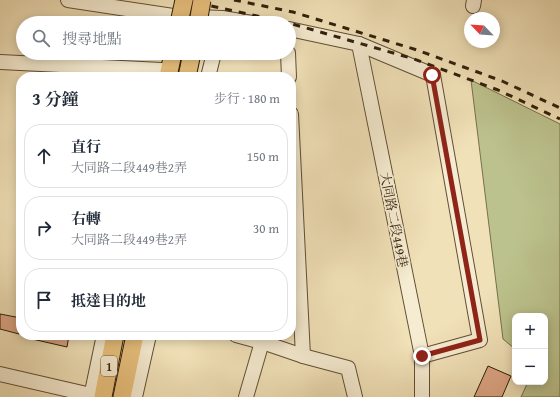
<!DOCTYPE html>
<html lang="zh-TW">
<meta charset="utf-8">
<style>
body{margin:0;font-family:"Gentium Book Plus","Noto Serif TC",serif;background:#f6f6f7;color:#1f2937}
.controls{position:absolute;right:12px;bottom:12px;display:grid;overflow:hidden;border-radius:8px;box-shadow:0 2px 10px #0003}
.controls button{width:36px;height:36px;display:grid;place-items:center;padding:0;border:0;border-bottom:1px solid #e0e1e3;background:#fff;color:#1f2937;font:20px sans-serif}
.compass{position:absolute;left:464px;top:12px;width:36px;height:36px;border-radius:50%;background:#fff;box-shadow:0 2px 10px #0003;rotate:295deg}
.stop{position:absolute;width:12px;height:12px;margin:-9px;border:3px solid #8f2418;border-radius:50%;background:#fff}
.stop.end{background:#8f2418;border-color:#fff;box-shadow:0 1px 4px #0008}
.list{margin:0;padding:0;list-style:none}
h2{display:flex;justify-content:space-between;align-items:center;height:52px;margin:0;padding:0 16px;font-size:17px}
h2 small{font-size:13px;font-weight:400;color:#747a83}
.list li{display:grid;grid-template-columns:26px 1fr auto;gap:12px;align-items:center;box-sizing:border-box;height:64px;margin:0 8px 8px;padding:0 8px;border:1px solid #e0e1e3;border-radius:16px}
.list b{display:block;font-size:15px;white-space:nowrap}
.list p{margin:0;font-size:13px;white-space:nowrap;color:#747a83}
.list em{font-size:13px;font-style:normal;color:#747a83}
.icon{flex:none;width:22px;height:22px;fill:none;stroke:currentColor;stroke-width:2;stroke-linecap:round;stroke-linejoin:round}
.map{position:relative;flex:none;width:560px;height:397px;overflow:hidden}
.search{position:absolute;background:#fff;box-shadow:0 2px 10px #0003;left:16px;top:16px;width:280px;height:44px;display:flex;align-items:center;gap:10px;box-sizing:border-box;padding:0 14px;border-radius:22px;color:#747a83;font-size:15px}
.panel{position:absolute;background:#fff;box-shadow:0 2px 10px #0003;left:16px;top:72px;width:280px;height:268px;border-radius:16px}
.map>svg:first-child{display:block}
</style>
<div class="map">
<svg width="560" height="397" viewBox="0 0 560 397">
<rect width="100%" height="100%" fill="#f1e1b8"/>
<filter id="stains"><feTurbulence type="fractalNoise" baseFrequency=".005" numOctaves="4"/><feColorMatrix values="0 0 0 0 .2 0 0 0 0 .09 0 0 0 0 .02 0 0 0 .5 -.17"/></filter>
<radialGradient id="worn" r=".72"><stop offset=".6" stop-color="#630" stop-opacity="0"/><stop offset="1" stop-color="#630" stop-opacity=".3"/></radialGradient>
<polygon fill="#bcc28d" stroke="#76704c" points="471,80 560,124 560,397 521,397 528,382 545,382 545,316 515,316 515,349 503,339"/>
<g fill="#dfa887" stroke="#2f1e0a">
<polygon points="0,314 21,318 19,334 0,329"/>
<polygon points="33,335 69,335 67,347 32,339"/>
<polygon points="488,366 511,376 502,397 474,397"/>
</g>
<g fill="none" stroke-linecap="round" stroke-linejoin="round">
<g stroke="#604f36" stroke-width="16">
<g id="minor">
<polyline points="68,0 173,16 222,18 252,23"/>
<polyline points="473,6 474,0"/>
<polyline points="289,29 359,44 433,75 480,340 422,356"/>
<polyline points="359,44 422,356 422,397"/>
<polyline points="288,53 289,77"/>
<polyline points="0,62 162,70"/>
<polyline points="208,77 214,53"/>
<polyline points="291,114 303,356"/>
<polyline points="236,335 262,342 303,356 348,368 355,397"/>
<polyline points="0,374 91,395"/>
<polyline points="91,397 104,335"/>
<polyline points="135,397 149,335"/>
<polyline points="246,397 262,342"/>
</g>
</g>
<g stroke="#2f1e0a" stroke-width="19">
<g id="major">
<polyline points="168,77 173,53"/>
<polyline points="187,77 192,53"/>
<polyline points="103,397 115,335"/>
<polyline points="122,397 135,335"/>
</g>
</g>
<use href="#minor" stroke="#f6ecd1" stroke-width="14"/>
<use href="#major" stroke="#e8c07c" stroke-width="17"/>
<g stroke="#2f1e0a" stroke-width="3" stroke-dasharray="7 7" stroke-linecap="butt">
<polyline points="184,0 289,23 414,59 498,90 560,119"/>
<polyline points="234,0 293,12 417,50 502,81 560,108"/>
</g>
<g stroke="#2f1e0a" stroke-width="19" stroke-linecap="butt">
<g id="major-bridge">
<polyline points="179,23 184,0"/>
<polyline points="198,23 202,0"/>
</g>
</g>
<use href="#major-bridge" stroke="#e8c07c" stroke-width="17"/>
</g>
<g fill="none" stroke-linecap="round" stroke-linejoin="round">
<polyline stroke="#8f2418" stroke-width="5" points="422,356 480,340 432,75"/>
</g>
<g text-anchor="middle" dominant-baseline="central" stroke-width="3.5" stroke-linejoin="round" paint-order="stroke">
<rect fill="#f6ecd1" stroke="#6b5c46" stroke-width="1" x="101" y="356" width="16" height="20" rx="3"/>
<g font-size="12" font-weight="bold" fill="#2f1e0a">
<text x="109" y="366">1</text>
</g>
<g font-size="13" fill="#2f1e0a" stroke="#f6ecd1">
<text transform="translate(394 220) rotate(79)">大同路二段449巷</text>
</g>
</g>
<rect width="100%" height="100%" filter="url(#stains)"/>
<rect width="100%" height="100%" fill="url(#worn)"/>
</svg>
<div class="controls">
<button>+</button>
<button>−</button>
</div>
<svg class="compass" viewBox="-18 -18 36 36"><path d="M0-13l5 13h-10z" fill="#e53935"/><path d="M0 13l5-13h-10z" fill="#747a83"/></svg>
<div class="stop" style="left:432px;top:75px"></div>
<div class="stop end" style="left:422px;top:356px"></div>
<div class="search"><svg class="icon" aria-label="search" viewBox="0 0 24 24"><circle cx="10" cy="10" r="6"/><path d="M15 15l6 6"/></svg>搜尋地點</div>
<section class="panel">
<h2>3 分鐘<small>步行 · 180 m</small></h2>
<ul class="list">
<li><svg class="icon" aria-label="ahead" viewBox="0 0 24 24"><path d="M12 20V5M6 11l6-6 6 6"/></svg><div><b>直行</b><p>大同路二段449巷2弄</p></div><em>150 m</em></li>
<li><svg class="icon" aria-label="right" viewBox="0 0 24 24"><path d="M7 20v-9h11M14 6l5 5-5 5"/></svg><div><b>右轉</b><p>大同路二段449巷2弄</p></div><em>30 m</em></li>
<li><svg class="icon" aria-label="arrive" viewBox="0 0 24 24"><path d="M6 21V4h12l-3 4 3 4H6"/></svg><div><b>抵達目的地</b></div></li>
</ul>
</section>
</div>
